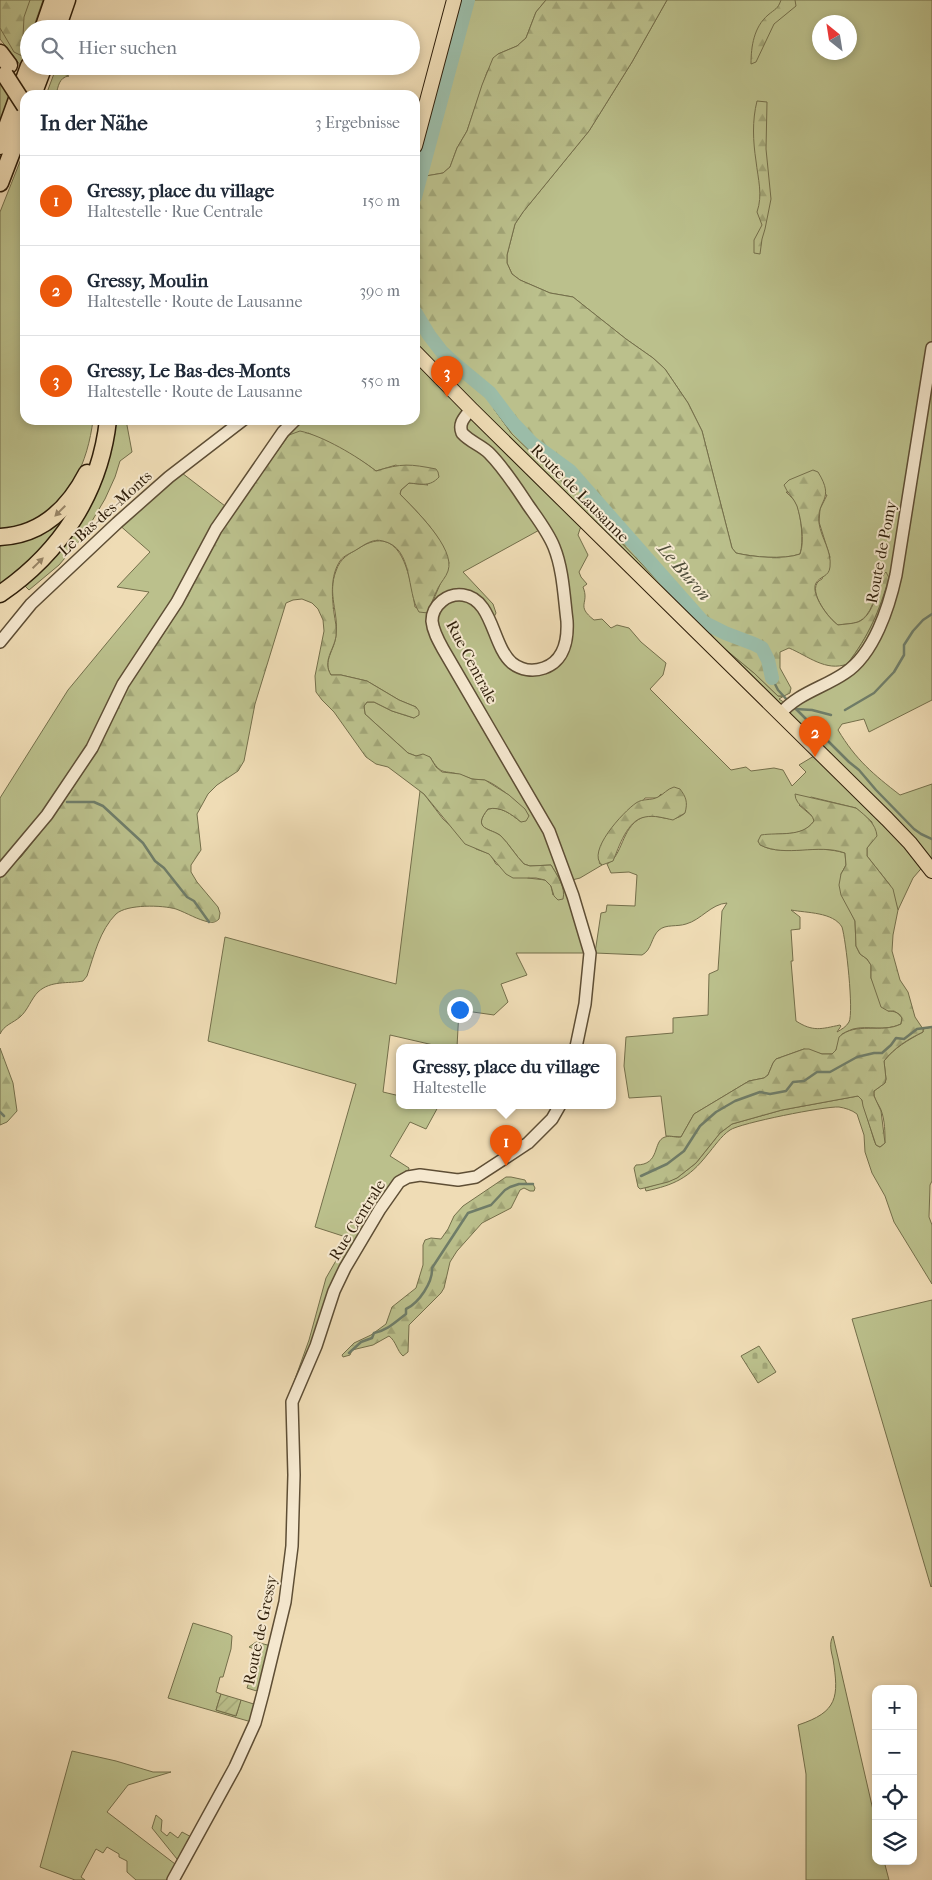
<!DOCTYPE html>
<html lang="de">
<meta charset="utf-8">
<style>
body{margin:0;font-family:"IM FELL French Canon",serif;background:#f6f6f7;color:#1f2937}
.controls{position:absolute;right:15px;bottom:15px;display:grid;overflow:hidden;border-radius:10px;box-shadow:0 2px 8px #0003}
.controls button{width:45px;height:45px;display:grid;place-items:center;padding:0;border:0;border-bottom:1px solid #e0e1e3;background:#fff;color:#1f2937;font:25px sans-serif}
.compass{position:absolute;left:812px;top:15px;width:45px;height:45px;border-radius:50%;background:#fff;box-shadow:0 2px 8px #0003;rotate:330deg}
.you{position:absolute;left:459px;top:1009px;width:18px;height:18px;margin:-12px;border:4px solid #fff;border-radius:50%;background:#1a73e8;box-shadow:0 0 0 8px #1a73e833}
.badge{display:grid;place-items:center;width:32px;height:32px;border-radius:50%;background:#ea580c;color:#fff;font-size:16px;font-weight:700}
.pin{position:absolute;translate:-50% -41px;filter:drop-shadow(0 1px 2px #0008)}
.pin::after{content:'';position:absolute;top:26px;width:18px;height:15px;background:inherit;clip-path:polygon(0 0,100% 0,50% 100%)}
.popup{position:absolute;left:396px;top:1044px;width:220px;height:65px;box-sizing:border-box;display:grid;place-content:center;border-radius:10px;background:#fff;filter:drop-shadow(0 1px 4px #0005);font-size:16px;white-space:nowrap;color:#747a83}
.popup b{font-size:19px;color:#1f2937}
.popup::after{content:'';position:absolute;left:50%;top:100%;margin-left:-10px;border:10px solid transparent;border-top-color:#fff}
.list{margin:0;padding:0;list-style:none}
h2{display:flex;justify-content:space-between;align-items:center;height:65px;margin:0;padding:0 20px;font-size:21px}
h2 small{font-size:16px;font-weight:400;color:#747a83}
.list li{display:grid;grid-template-columns:32px 1fr auto;gap:15px;align-items:center;box-sizing:border-box;height:90px;padding:0 20px;border-top:1px solid #e0e1e3}
.list b{display:block;font-size:19px;white-space:nowrap}
.list p{margin:0;font-size:16px;white-space:nowrap;color:#747a83}
.list em{font-size:16px;font-style:normal;color:#747a83}
.icon{flex:none;width:28px;height:28px;fill:none;stroke:currentColor;stroke-width:2;stroke-linecap:round;stroke-linejoin:round}
.map{position:relative;flex:none;width:932px;height:1880px;overflow:hidden}
.search{position:absolute;background:#fff;box-shadow:0 2px 8px #0003;left:20px;top:20px;width:400px;height:55px;display:flex;align-items:center;gap:12px;box-sizing:border-box;padding:0 18px;border-radius:28px;color:#747a83;font-size:19px}
.panel{position:absolute;background:#fff;box-shadow:0 2px 8px #0003;left:20px;top:90px;width:400px;height:335px;border-radius:15px}
.map>svg:first-child{display:block}
</style>
<div class="map">
<svg width="932" height="1880" viewBox="0 0 932 1880">
<defs>
<pattern id="forest-firs" width="22" height="20" patternUnits="userSpaceOnUse" patternTransform="scale(1.25)"><rect width="22" height="20" fill="#bbc08c"/><path d="M5 1l3.5 6h-7zM16 11l3.5 6h-7z" fill="#a1a577"/></pattern>
<pattern id="cemetery-stones" width="16" height="16" patternUnits="userSpaceOnUse" patternTransform="scale(1.25)"><rect width="16" height="16" fill="#bbc08c"/><path d="M2 7V4a2 2 0 0 1 4 0v3zM10 15v-3a2 2 0 0 1 4 0v3z" fill="#a1a577"/></pattern>
<pattern id="garden-furrows" width="10" height="10" patternUnits="userSpaceOnUse" patternTransform="scale(1.25)"><rect width="10" height="10" fill="#bbc08c"/><path d="M-1 1l2-2M0 10L10 0M9 11l2-2" fill="none" stroke="#a1a577"/></pattern>
</defs>
<rect width="100%" height="100%" fill="#efdcb5"/>
<filter id="stains"><feTurbulence type="fractalNoise" baseFrequency=".004" numOctaves="4"/><feColorMatrix values="0 0 0 0 .2 0 0 0 0 .09 0 0 0 0 .02 0 0 0 .5 -.17"/></filter>
<radialGradient id="worn" r=".72"><stop offset=".6" stop-color="#630" stop-opacity="0"/><stop offset="1" stop-color="#630" stop-opacity=".3"/></radialGradient>
<g fill="#bbc08c" stroke="#746f4b" fill-rule="evenodd">
<polygon points="0,0 43,0 33,29 29,29 29,42 21,66 0,39"/>
<polygon points="454,0 546,0 536,12 526,38 517,46 498,54 487,72 467,131 457,148 450,167 443,173 420,177 415,197 415,146"/>
<path d="M 667,0 L 932,0 L 932,700 L 869,732 L 864,719 L 842,724 L 838,730 C 856,760 873,774 900,795 L 932,784 L 932,871 L 926,863 L 913,878 L 898,910 L 890,885 L 867,856 L 867,848 L 872,841 L 872,822 L 856,808 L 811,797 L 799,805 L 813,817 L 814,821 C 799,842 775,827 758,841 C 765,855 801,849 814,849 C 825,849 835,850 845,853 L 846,865 L 841,874 L 849,908 L 855,921 L 856,946 L 860,954 L 867,959 L 871,965 L 871,978 L 888,1011 C 895,1011 899,1013 902,1018 L 901,1024 C 884,1032 868,1025 853,1029 C 850,1030 846,1032 842,1034 L 836,1050 L 832,1054 L 822,1054 L 804,1049 L 776,1059 L 773,1063 L 768,1075 L 764,1078 L 749,1081 L 694,1114 L 681,1137 L 666,1136 L 661,1096 L 629,1098 L 624,1066 L 626,1037 L 673,1033 L 673,1018 L 708,1015 L 709,974 L 718,970 L 722,911 L 727,903 C 711,904 701,920 686,924 C 677,927 666,924 659,930 C 651,937 652,950 642,955 L 595,953 L 601,913 L 606,912 L 607,905 L 635,906 L 637,875 L 629,872 L 611,873 L 607,864 C 623,856 621,828 641,818 C 657,810 669,827 685,813 L 661,794 L 657,798 L 645,798 L 599,863 L 602,865 L 580,878 L 568,881 L 590,953 L 516,953 L 527,975 L 501,984 L 508,1002 L 494,1015 L 459,1010 L 457,1047 L 442,1047 L 390,1035 L 383,1092 L 400,1096 L 400,1105 L 430,1105 L 438,1107 L 426,1129 L 410,1122 L 390,1156 L 409,1168 L 408,1173 L 360,1242 L 292,1406 L 286,1404 L 309,1340 L 326,1278 L 349,1238 L 315,1227 L 356,1084 L 208,1041 L 225,937 L 396,984 L 420,791 L 424,794 L 443,819 L 476,849 L 490,854 L 496,864 L 528,878 L 545,880 L 551,886 L 553,895 L 560,880 L 551,865 L 530,866 L 524,864 C 516,856 509,844 501,836 C 491,828 471,830 488,809 C 501,806 511,814 521,822 L 529,816 C 522,805 496,783 484,780 C 480,779 476,780 472,779 C 468,778 465,776 461,775 C 443,769 442,777 430,757 L 416,756 L 408,753 L 365,714 L 364,706 L 367,702 L 374,702 L 392,711 L 414,718 L 416,707 L 399,700 L 367,681 L 341,675 L 331,675 C 322,661 335,650 336,635 C 339,613 327,594 336,571 C 340,558 349,554 359,548 C 402,521 410,577 415,607 L 428,613 L 449,563 C 440,533 421,516 400,494 L 401,490 L 409,483 L 428,485 L 396,465 L 376,471 C 355,455 332,444 308,433 L 208,552 L 189,593 L 164,633 L 139,668 L 119,704 L 109,727 L 97,750 L 47,824 L 21,857 L 9,868 L 0,867 L 0,798 L 68,690 L 149,592 L 117,587 L 150,552 L 117,523 L 178,470 L 229,509 L 295,420 L 415,420 L 415,312 L 418,319 L 490,393 L 494,409 L 512,434 L 572,491 L 583,504 L 606,523 L 617,538 L 684,608 L 698,619 L 719,644 L 754,673 L 778,696 L 784,696 L 779,699 L 788,705 L 846,673 L 843,666 L 847,664 C 869,636 879,611 889,578 L 879,583 C 875,595 872,616 858,622 C 853,624 844,624 838,625 C 828,618 804,587 822,579 L 830,557 L 819,522 L 820,509 L 827,495 L 786,492 C 790,496 795,500 797,505 C 801,516 804,542 800,554 C 783,560 753,557 736,553 L 732,548 L 702,431 L 688,403 L 665,369 L 653,358 L 626,339 L 573,297 L 550,293 L 520,280 L 512,274 L 507,263 L 507,255 L 515,224 L 523,212 L 589,131 L 632,62 ZM 820,22 L 850,22 L 850,52 L 820,52 ZM 583,520 L 819,753 L 799,765 L 806,772 L 792,786 L 783,770 L 774,768 L 751,771 L 746,767 L 731,770 L 650,689 L 663,675 L 666,663 L 641,642 L 629,628 L 617,625 L 611,628 L 602,619 L 594,620 C 575,605 590,604 583,587 L 587,584 L 581,577 L 579,572 L 588,555 L 578,535 ZM 543,528 L 563,589 L 562,654 L 529,670 L 504,653 L 494,617 L 496,613 L 493,604 L 463,572 ZM 791,910 C 807,913 833,912 842,927 C 846,940 854,1012 849,1022 C 846,1027 842,1029 837,1032 L 841,1026 L 840,1025 C 821,1029 813,1032 796,1021 L 791,961 L 793,961 L 791,930 L 800,929 L 800,917 Z"/>
<path d="M 55,71 L 69,76 C 59,77 58,87 56,95 L 46,95 Z"/>
<polygon points="0,78 10,94 0,121"/>
<path d="M 25,149 L 25,420 L 93,420 C 88,461 70,505 30,524 C 21,528 10,528 0,530 L 0,212 Z"/>
<path d="M 116,420 L 126,420 L 132,452 L 120,461 L 115,477 L 105,499 L 82,538 L 59,565 L 29,590 L 24,585 C 76,543 109,488 116,420 Z"/>
<polygon points="74,502 56,536 0,588 0,540"/>
<path d="M 932,1027 L 932,1181 L 930,1185 L 929,1217 L 932,1225 L 932,1284 L 894,1222 L 885,1196 L 872,1173 L 865,1152 L 864,1135 L 857,1114 C 852,1110 845,1108 839,1107 C 826,1106 740,1123 730,1130 C 721,1136 714,1147 707,1155 C 689,1178 674,1185 646,1191 L 645,1188 L 677,1178 L 696,1163 L 720,1133 L 732,1124 L 782,1110 L 858,1096 L 862,1100 L 874,1140 L 876,1145 L 880,1147 L 885,1143 C 885,1133 885,1120 881,1110 C 878,1103 873,1098 874,1091 L 885,1083 L 886,1079 L 884,1061 C 894,1048 908,1040 923,1032 L 923,1029 Z"/>
<polygon points="932,1300 932,1586 931,1587 852,1319"/>
<polygon points="193,1623 229,1634 232,1636 231,1649 223,1677 220,1677 216,1692 221,1694 216,1710 236,1716 241,1700 260,1706 255,1723 168,1698"/>
<path d="M 833,1636 L 876,1823 L 876,1861 L 884,1861 L 889,1880 L 806,1880 L 806,1774 L 798,1725 C 838,1712 839,1697 833,1659 C 831,1651 829,1643 833,1636 Z"/>
<polygon points="256,1642 275,1647 263,1693 247,1688 259,1651 249,1647"/>
<polygon points="72,1751 116,1761 153,1772 171,1772 128,1785 107,1812 179,1867 172,1880 136,1880 127,1872 127,1861 119,1857 119,1854 107,1847 103,1853 96,1849 81,1877 85,1880 75,1880 40,1867"/>
<polygon points="156,1815 162,1820 161,1831 167,1836 170,1832 178,1838 182,1832 195,1839 181,1864 152,1828"/>
</g>
<g fill="url(#forest-firs)" stroke="#746f4b">
<polygon points="0,0 30,0 24,17 22,56 14,52 0,28"/>
<path d="M 546,0 L 667,0 L 632,62 L 589,131 L 523,212 L 515,224 L 507,255 L 507,263 L 512,274 L 520,280 L 550,293 L 573,297 L 626,339 L 653,358 L 665,369 L 688,403 L 702,431 L 732,548 L 736,553 C 753,557 783,560 800,554 C 805,541 801,519 797,506 C 794,498 787,493 784,485 L 789,480 L 813,470 L 818,472 C 836,501 816,499 819,523 C 821,538 832,551 830,567 C 829,577 820,576 816,583 C 810,594 829,619 838,625 C 844,624 852,624 858,622 C 874,616 877,588 884,574 L 886,572 L 889,578 C 879,611 869,636 847,664 C 826,672 808,656 789,648 L 780,652 L 780,668 L 791,688 L 790,693 L 784,696 L 778,696 L 754,673 L 719,644 L 698,619 L 684,608 L 617,538 L 606,523 L 583,504 L 572,491 L 512,434 L 494,409 L 490,392 L 455,364 L 429,335 L 415,312 L 415,197 L 420,177 L 443,173 L 450,167 L 457,148 L 467,131 L 482,85 L 493,58 L 498,54 L 517,46 L 526,38 L 536,12 Z"/>
<path d="M 781,0 L 795,0 L 796,6 L 774,24 L 756,62 L 751,64 C 751,46 754,27 768,15 C 775,9 778,9 781,0 Z"/>
<path d="M 757,101 L 767,102 L 766,149 L 771,199 L 765,229 L 762,239 L 760,254 L 754,253 L 754,240 L 762,225 L 757,212 C 763,195 758,179 756,161 C 753,141 752,121 757,101 Z"/>
<path d="M 300,431 C 323,436 357,456 376,471 C 402,463 410,464 436,469 L 438,472 L 439,477 C 430,487 422,484 409,483 L 401,490 L 400,494 C 414,509 456,548 448,571 C 446,577 441,582 438,588 C 434,596 431,604 428,613 L 419,612 C 406,592 414,548 383,541 C 373,538 364,545 356,550 C 351,553 343,556 340,561 C 330,576 332,596 334,613 C 335,620 337,628 336,636 C 334,650 322,661 331,675 L 341,675 L 367,681 L 399,700 L 416,707 L 419,711 L 419,715 L 414,718 L 392,711 L 374,702 L 367,702 L 364,706 L 365,714 L 408,753 L 416,756 L 423,754 L 430,757 L 436,767 L 442,772 L 460,774 L 472,779 L 485,780 L 509,795 L 525,809 L 529,816 L 526,821 L 521,822 C 511,814 501,806 488,809 C 471,830 491,828 501,836 C 509,844 516,856 524,864 L 530,866 L 551,865 C 557,875 566,888 563,899 L 558,900 L 554,896 L 551,886 L 545,880 L 536,878 L 513,878 L 506,874 L 489,854 L 465,844 L 424,794 L 388,767 L 376,764 L 366,757 L 334,712 L 322,700 L 316,692 L 315,676 L 324,631 L 323,620 L 318,609 L 312,603 L 302,599 L 293,600 L 286,603 L 255,704 L 244,761 L 238,771 L 217,785 L 208,794 L 197,814 L 201,850 L 191,865 L 191,872 L 197,882 L 218,907 L 220,913 L 219,919 C 216,922 213,923 209,922 C 198,920 187,913 176,909 C 162,905 127,904 116,914 C 100,930 94,955 87,976 L 83,981 C 68,984 51,980 38,992 C 31,999 28,1010 20,1017 C 13,1023 4,1025 0,1034 L 0,867 L 9,867 L 21,857 L 37,837 L 70,792 L 97,750 L 109,727 L 124,692 L 164,633 L 189,593 L 208,552 L 233,513 L 289,435 Z"/>
<path d="M 674,787 L 680,789 C 686,797 688,802 685,813 L 673,820 C 664,818 654,815 645,817 C 627,820 619,847 613,861 L 602,865 C 586,852 623,812 636,803 C 643,798 651,801 658,797 C 664,794 667,789 674,787 Z"/>
<path d="M 795,794 L 856,808 C 866,816 876,824 877,836 L 867,848 L 867,856 L 893,889 L 898,910 L 893,935 L 892,951 L 900,980 L 908,992 L 915,1017 L 923,1029 L 923,1032 C 908,1039 894,1048 884,1061 L 886,1079 L 885,1083 L 874,1091 L 874,1096 L 881,1111 L 885,1143 L 880,1147 L 876,1145 L 863,1106 L 862,1100 L 858,1096 L 782,1110 L 732,1124 L 720,1133 L 696,1163 L 677,1178 L 668,1182 L 640,1189 L 638,1187 L 634,1168 L 636,1165 C 661,1165 652,1141 665,1137 C 671,1135 676,1138 681,1137 L 694,1114 L 749,1081 L 764,1078 L 768,1075 L 773,1063 L 776,1059 L 804,1049 L 809,1049 L 822,1054 L 832,1054 L 836,1050 L 839,1037 C 856,1021 881,1034 901,1024 L 902,1018 L 899,1014 L 894,1011 L 888,1011 L 881,1007 L 871,978 L 871,965 L 867,959 L 860,954 L 856,946 L 855,921 L 841,895 L 839,885 L 841,874 L 846,865 L 845,853 C 817,843 787,858 760,845 L 758,841 L 761,835 C 779,832 802,838 814,821 C 812,810 795,807 795,794 Z"/>
<polygon points="0,1048 13,1083 17,1111 7,1122 0,1125"/>
<path d="M 506,1177 L 511,1177 L 525,1180 L 527,1184 L 533,1184 L 535,1188 L 534,1191 L 530,1191 L 524,1188 L 520,1190 L 511,1208 L 482,1223 L 457,1251 L 450,1262 L 444,1288 L 441,1293 L 409,1325 L 408,1352 L 403,1356 C 397,1351 396,1341 389,1336 L 373,1345 L 352,1350 L 350,1355 L 343,1357 L 342,1355 L 354,1343 L 371,1335 L 386,1324 L 392,1307 L 416,1288 L 423,1265 L 423,1245 L 425,1240 L 431,1238 L 441,1239 L 448,1229 L 454,1216 L 463,1206 Z"/>
</g>
<polygon fill="url(#cemetery-stones)" stroke="#746f4b" points="759,1346 776,1372 758,1383 741,1356"/>
<polygon fill="url(#garden-furrows)" stroke="#746f4b" points="221,1694 241,1700 236,1716 216,1710"/>
<g fill="none" stroke-linecap="round" stroke-linejoin="round">
<g stroke="#6f7d69" stroke-width="2.5">
<polyline points="772,678 778,690 789,702"/>
<polyline points="793,706 849,762 859,770 876,790 914,829 921,834 932,839"/>
<polyline points="796,709 812,710 831,715"/>
<polyline points="845,710 874,693 894,672 904,655 904,645 913,631 923,620 932,614"/>
<polyline points="67,802 94,802 103,806 143,843 155,861 164,868 187,897 194,901 209,922"/>
<polyline points="0,1112 4,1116"/>
<polyline points="641,1176 667,1164 684,1151 700,1126 716,1112 735,1101 760,1092 770,1094 786,1091 793,1082 804,1081 817,1072 830,1072 857,1057 874,1053 882,1053 891,1045 896,1038 904,1039 917,1029 932,1027"/>
<path d="M 349,1353 L 361,1342 L 372,1338 L 374,1333 C 388,1330 395,1322 406,1314 L 406,1309 C 419,1303 433,1282 432,1268 L 468,1213 L 491,1205 L 505,1190 L 510,1187 L 519,1184 L 533,1184"/>
</g>
<g stroke="#9bbca8" stroke-width="14">
<polyline points="415,197 468,0"/>
<polyline points="415,312 429,335 442,352 455,364 490,393 512,422 533,444 570,471 703,622 725,633 754,644 762,648 768,660 772,678"/>
</g>
<g stroke="#5e4e35" stroke-width="14">
<g id="minor">
<path d="M 471,409 C 465,417 458,423 462,433 C 470,442 481,445 489,453 C 504,468 516,487 528,505 C 537,518 548,532 554,547 C 563,569 564,597 567,621 C 568,640 564,661 544,668 C 533,672 521,670 512,663 C 492,646 493,599 463,595 C 455,594 448,596 442,601 C 436,606 432,613 432,621 C 433,631 438,640 443,649 L 549,831 L 573,896 L 590,953 L 585,1004 L 576,1047"/>
<polyline points="0,642 31,604 117,523 169,477 243,420"/>
<path d="M 780,714 C 798,693 823,688 845,673 C 874,654 889,607 896,575 L 932,348"/>
<polyline points="0,871 47,815 92,748 123,684 177,602 216,529 283,432 295,420"/>
<polyline points="173,1880 235,1767 255,1723 263,1693 285,1602 292,1546 294,1475 292,1402 316,1346 334,1291 345,1268 380,1209 399,1182 408,1177 420,1175 458,1180 476,1177 528,1143 552,1119 560,1105"/>
</g>
</g>
<g stroke="#2e1e0a" stroke-width="16">
<g id="major">
<polyline points="415,146 454,0"/>
<polyline points="415,352 471,409 887,819 910,843 932,871"/>
</g>
</g>
<g stroke="#2e1e0a" stroke-width="19">
<g id="highway">
<polyline points="43,29 53,0"/>
<polyline points="57,29 67,0"/>
<polyline points="0,53 9,65"/>
<polyline points="33,95 44,66"/>
<polyline points="0,146 29,66"/>
<polyline points="0,183 25,118"/>
<path d="M 0,537 C 42,535 69,508 87,473"/>
<path d="M 0,594 C 60,553 100,493 108,420"/>
</g>
</g>
<use href="#minor" stroke="#f5e8cf" stroke-width="11"/>
<use href="#major" stroke="#efdcb5" stroke-width="14"/>
<use href="#highway" stroke="#efdcb5" stroke-width="16"/>
<g stroke="#2e1e0a" stroke-width="19" stroke-linecap="butt">
<polyline id="highway-bridge" points="5,75 25,106"/>
</g>
<use href="#highway-bridge" stroke="#efdcb5" stroke-width="16"/>
</g>
<defs><path id="oneway-solid" d="M-6-.8H1V-3.2L6.5 0L1 3.2V.8H-6Z" transform="scale(1.25)"/></defs>
<g fill="#988668">
<use href="#oneway-solid" transform="translate(60 511) rotate(135)"/>
<use href="#oneway-solid" transform="translate(38 563) rotate(-44)"/>
</g>
<g text-anchor="middle" dominant-baseline="central" stroke-width="4" stroke-linejoin="round" paint-order="stroke">
<g font-size="16" fill="#2e1e0a" stroke="#f5e8cf">
<text transform="translate(580 493) rotate(45)">Route de Lausanne</text>
<text transform="translate(105 513) rotate(-42)">Le Bas-des-Monts</text>
<text transform="translate(881 552) rotate(-79)">Route de Pomy</text>
<text transform="translate(472 662) rotate(62)">Rue Centrale</text>
<text transform="translate(357 1220) rotate(-58)">Rue Centrale</text>
<text transform="translate(260 1630) rotate(-78)">Route de Gressy</text>
</g>
<g font-size="18" font-style="italic" fill="#4f4d39" stroke="#f5e8cf">
<text transform="translate(684 572) rotate(49)">Le Buron</text>
</g>
</g>
<rect width="100%" height="100%" filter="url(#stains)"/>
<rect width="100%" height="100%" fill="url(#worn)"/>
</svg>
<div class="controls">
<button>+</button>
<button>−</button>
<button><svg class="icon" aria-label="locate" viewBox="0 0 24 24"><circle cx="12" cy="12" r="6"/><path d="M12 2v4M12 18v4M2 12h4M18 12h4"/></svg></button>
<button><svg class="icon" aria-label="layers" viewBox="0 0 24 24"><path d="M12 4l9 5-9 5-9-5zM3 14l9 5 9-5"/></svg></button>
</div>
<svg class="compass" viewBox="-18 -18 36 36"><path d="M0-13l5 13h-10z" fill="#e53935"/><path d="M0 13l5-13h-10z" fill="#747a83"/></svg>
<div class="you"></div>
<div class="pin badge" style="left:506px;top:1166px">1</div>
<div class="popup"><b>Gressy, place du village</b>Haltestelle</div>
<div class="pin badge" style="left:815px;top:757px">2</div>
<div class="pin badge" style="left:447px;top:397px">3</div>
<div class="search"><svg class="icon" aria-label="search" viewBox="0 0 24 24"><circle cx="10" cy="10" r="6"/><path d="M15 15l6 6"/></svg>Hier suchen</div>
<section class="panel">
<h2>In der Nähe<small>3 Ergebnisse</small></h2>
<ul class="list">
<li><span class="badge">1</span><div><b>Gressy, place du village</b><p>Haltestelle · Rue Centrale</p></div><em>150 m</em></li>
<li><span class="badge">2</span><div><b>Gressy, Moulin</b><p>Haltestelle · Route de Lausanne</p></div><em>390 m</em></li>
<li><span class="badge">3</span><div><b>Gressy, Le Bas-des-Monts</b><p>Haltestelle · Route de Lausanne</p></div><em>550 m</em></li>
</ul>
</section>
</div>
